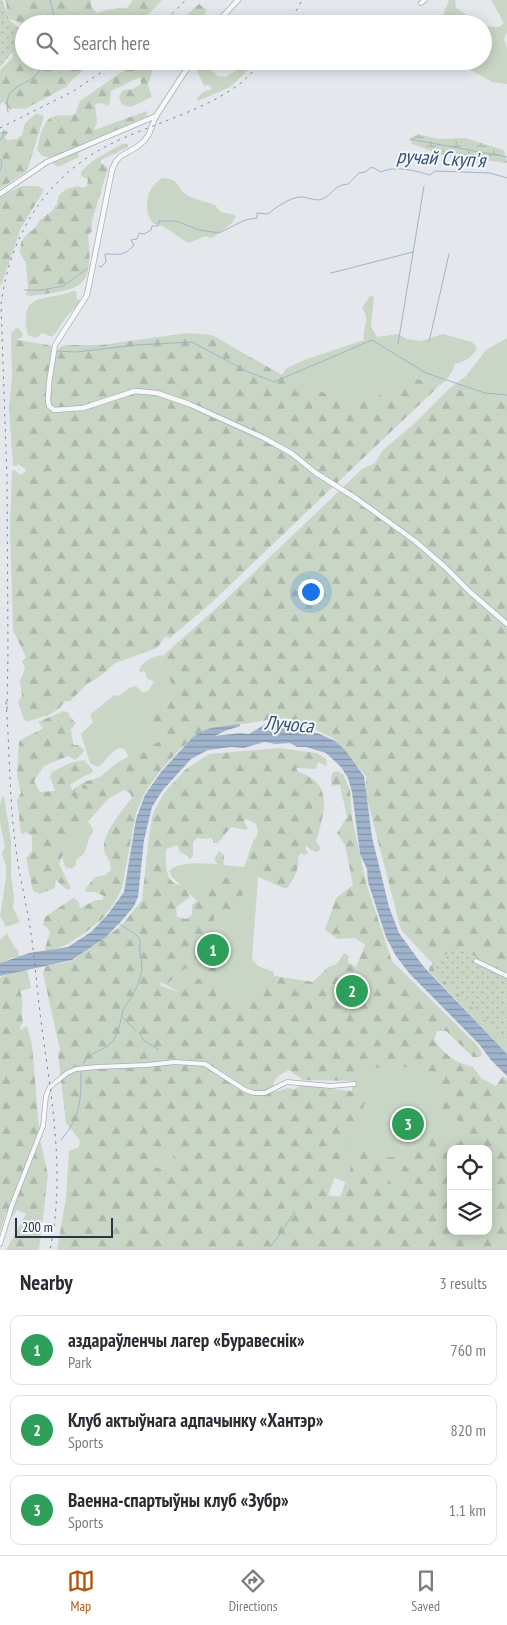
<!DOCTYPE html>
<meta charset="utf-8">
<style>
body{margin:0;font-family:"PT Sans Narrow",sans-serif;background:#f2f2f3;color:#2b2b33}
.controls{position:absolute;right:15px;bottom:15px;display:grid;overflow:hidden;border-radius:10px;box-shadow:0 2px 12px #0003}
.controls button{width:45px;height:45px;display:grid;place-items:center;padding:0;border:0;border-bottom:1px solid #e1e1e2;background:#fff;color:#2b2b33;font:25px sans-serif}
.scale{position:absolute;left:15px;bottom:12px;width:98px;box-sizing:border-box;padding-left:5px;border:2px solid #2b3445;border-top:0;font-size:14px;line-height:18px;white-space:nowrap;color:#2b3445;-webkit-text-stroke:4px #f4f6f9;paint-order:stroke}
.you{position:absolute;left:310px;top:591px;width:18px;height:18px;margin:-12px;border:4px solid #fff;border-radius:50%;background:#1a73e8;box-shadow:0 0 0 8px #1a73e833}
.badge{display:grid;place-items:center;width:32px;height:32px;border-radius:50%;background:#b45309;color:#fff;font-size:16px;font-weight:700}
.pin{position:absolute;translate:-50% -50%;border:2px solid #fff;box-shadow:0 1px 5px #0006}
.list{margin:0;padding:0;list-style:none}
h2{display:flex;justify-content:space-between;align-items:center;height:65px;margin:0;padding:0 20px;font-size:21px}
h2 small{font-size:16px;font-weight:400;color:#7c7c81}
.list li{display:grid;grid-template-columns:32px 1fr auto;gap:15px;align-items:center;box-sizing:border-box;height:70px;margin:0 10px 10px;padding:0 10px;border:1px solid #e1e1e2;border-radius:10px}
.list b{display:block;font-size:19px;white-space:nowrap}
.list p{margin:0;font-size:16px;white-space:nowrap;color:#7c7c81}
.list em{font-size:16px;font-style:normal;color:#7c7c81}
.icon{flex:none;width:28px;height:28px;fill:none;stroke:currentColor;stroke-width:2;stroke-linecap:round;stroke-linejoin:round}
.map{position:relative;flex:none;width:507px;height:1250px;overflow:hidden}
.search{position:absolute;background:#fff;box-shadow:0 2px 12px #0003;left:15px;right:15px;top:15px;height:55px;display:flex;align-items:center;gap:12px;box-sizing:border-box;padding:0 18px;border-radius:28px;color:#7c7c81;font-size:19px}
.sheet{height:305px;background:#fff}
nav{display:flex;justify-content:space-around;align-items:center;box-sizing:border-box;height:70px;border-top:1px solid #e1e1e2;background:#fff;font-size:14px;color:#7c7c81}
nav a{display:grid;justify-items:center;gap:2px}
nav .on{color:#b45309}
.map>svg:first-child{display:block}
</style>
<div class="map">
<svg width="507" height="1250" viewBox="0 0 507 1250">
<defs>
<pattern id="forest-firs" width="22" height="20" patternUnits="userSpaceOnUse" patternTransform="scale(1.25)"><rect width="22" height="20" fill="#c9d6c5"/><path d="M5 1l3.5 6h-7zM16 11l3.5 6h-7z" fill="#adb8ab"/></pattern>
<pattern id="wetland-marsh" width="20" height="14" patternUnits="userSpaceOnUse" patternTransform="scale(1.25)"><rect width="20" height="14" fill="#c9d6c5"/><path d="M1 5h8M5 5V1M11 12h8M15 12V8" fill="none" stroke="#adb8ab"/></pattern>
<pattern id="cemetery-stones" width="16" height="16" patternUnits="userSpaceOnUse" patternTransform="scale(1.25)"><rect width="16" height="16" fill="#c9d6c5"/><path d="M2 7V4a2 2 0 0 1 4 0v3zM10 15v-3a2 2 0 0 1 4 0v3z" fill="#adb8ab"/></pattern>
<pattern id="garden-dots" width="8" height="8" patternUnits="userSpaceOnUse" patternTransform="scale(1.25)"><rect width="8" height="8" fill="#c9d6c5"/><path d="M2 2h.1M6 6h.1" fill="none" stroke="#adb8ab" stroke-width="1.8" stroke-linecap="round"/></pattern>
<pattern id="water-rules" width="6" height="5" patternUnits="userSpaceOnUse" patternTransform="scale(1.25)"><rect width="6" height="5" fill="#9fb4cc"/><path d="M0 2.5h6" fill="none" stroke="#8293a7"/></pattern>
</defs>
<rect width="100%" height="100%" fill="#e4e7ec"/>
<g fill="#c9d6c5">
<polygon points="449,0 455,0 456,8 480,24 428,24 443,15"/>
<polygon points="491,0 507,0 507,33 504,39 507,48 507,84 492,82 469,69 474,61 483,61 483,26 499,27 504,23"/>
<polygon points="250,61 258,61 230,87 198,101 197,98 203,92 212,89 209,85 204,86 195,66 202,62 218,76 226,77"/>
<polygon points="100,143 78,153 79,157 58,167 52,163 73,152"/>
<path d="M 163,178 C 179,179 176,186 185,194 C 194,200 206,201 216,206 C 221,216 228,211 236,216 L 232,223 L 212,238 L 205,236 L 189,243 C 177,238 167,225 154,224 C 141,211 147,185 163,178 Z"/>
<path d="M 73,291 L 77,292 L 76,299 L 81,300 C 78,306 74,308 70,313 C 62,320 60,330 52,337 L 42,333 L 36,338 L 28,335 C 26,329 25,323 26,316 C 27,292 56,300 73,291 Z"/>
<path d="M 370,296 L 374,297 L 371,326 L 377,337 L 398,334 L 407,339 L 421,341 L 443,334 L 472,342 L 477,348 C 472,358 465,361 455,364 C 452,373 448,380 440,385 L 410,377 L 376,397 L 335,397 L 282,375 L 287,368 L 304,360 L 364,340 C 362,329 371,319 362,308 Z"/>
<polygon points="507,338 507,402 451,387 466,376 486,350"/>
<path d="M 164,655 L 160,660 L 176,693 L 166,705 L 156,702 L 150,706 C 149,720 156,726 167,735 L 165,740 L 131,750 L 129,757 L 124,749 L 120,748 C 111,750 106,762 98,767 L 90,763 L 81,734 L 93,722 L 90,715 L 114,695 L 119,696 L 129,688 L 136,686 L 142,692 L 148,691 L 154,682 L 147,678 L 145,671 L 140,672 L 139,670 C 143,660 154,656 164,655 Z"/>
<polygon points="4,796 11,841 11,875 14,896 13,908 20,922 6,927 0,916 6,878 6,866 2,853 5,847 0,822 0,805 2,797"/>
<path d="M 88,822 L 93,829 L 93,833 L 90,836 L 84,854 L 76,860 L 76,865 L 73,868 C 67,869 65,868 64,863 C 58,848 77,832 88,822 Z"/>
<path d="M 254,839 L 295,859 L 284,888 L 258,877 L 252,959 L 258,966 L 274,972 L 269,1025 L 181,993 L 159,981 L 176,940 L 199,903 L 172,877 L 169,871 C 182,857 226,866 244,867 Z"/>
<polygon points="7,933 15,948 18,950 19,957 13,957 0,963 0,940"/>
<polygon points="399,1061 434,1075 473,1137 451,1149 411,1194 350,1184 328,1175 358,1068"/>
<path d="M 166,1151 L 172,1152 C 174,1159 176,1164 170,1169 L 156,1168 L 159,1153 Z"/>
</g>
<g fill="url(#forest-firs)" fill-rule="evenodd">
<path d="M 5,0 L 91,0 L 91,7 L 97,13 C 103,10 120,8 127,8 L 133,0 L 162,0 L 139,24 L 21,23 L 10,19 L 6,12 L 7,7 Z"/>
<polygon points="199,4 207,10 197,24 177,24"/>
<polygon points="21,42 24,44 20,54 24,56 24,61 94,61 72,80 66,87 25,109 13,108 10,110 4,102 1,103 0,106 0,70 13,57 12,49"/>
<path d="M 143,61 L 155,61 L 148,85 L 152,97 L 131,107 L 122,105 L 119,96 L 123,90 L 133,89 L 141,84 L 140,77 L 111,91 L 109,106 L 101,103 L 95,104 L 97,122 L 94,130 L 147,111 L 147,116 L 51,158 L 43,156 L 37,150 C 40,139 42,119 55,116 C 62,114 68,117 75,114 L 80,101 L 130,66 L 141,63 Z"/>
<polygon points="37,113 44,116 27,171 0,189 0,132 5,131 8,132 5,138 8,140 17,139 22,135 25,123"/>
<path d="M 122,144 L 127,144 L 128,147 L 101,160 L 101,163 L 108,168 L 92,221 L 92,231 L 88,235 C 94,290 81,289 31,296 L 26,295 L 28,287 L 26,263 L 20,253 L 21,242 L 27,234 L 35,228 L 40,220 L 52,211 L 57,203 L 59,195 L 66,189 L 78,186 L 83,188 L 87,186 L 88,179 L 81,176 L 81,172 C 92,159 108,152 122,144 Z"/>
<polygon points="21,186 38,186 44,190 21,228 2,283 0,285 0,197"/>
<path d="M 16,328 L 19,329 L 23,334 L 21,338 L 18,338 L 18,340 L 48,345 L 51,347 L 51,356 L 54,357 L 60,347 L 66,345 L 101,345 L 187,333 L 212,335 L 282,375 L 335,397 L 376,397 L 410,377 L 440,385 L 210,604 L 170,638 L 165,637 L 157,648 L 115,663 L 98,678 L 88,683 L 70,701 L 65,701 C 58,712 48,716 35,719 C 30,720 30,723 24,720 L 18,702 L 22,696 L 20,681 L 25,669 L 22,661 L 26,657 L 13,630 L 10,526 L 12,471 L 14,470 L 21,475 L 25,472 L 26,470 L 19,464 L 16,466 L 13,466 L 9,408 L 12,377 L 11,333 Z"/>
<path d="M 451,387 L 507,402 L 507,970 L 456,949 L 432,963 L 401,930 L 366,795 L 366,776 L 333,738 L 316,730 L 273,719 L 202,731 L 180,749 L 160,771 L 145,792 L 136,813 L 122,888 L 115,902 L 102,919 L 86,932 L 66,945 L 47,951 L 45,948 L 50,933 L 47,927 L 43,925 L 45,917 L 73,898 L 78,901 L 80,908 L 96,900 L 102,900 L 104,896 L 95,892 L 86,892 L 85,889 L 95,877 L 105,875 L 111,870 C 111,858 105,858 104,849 C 102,834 123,809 132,798 L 130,793 L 124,790 L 108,799 L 67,845 L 59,864 L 71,888 L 67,890 L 56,880 L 55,888 L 40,894 L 33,891 L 26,858 L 32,851 L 32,836 L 26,832 L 23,834 L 21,833 L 17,800 L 21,793 L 17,776 L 19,742 C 26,735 35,734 43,728 L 38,722 L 64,711 L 69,713 L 69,716 L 76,723 L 71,729 L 73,745 C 78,745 80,745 84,750 L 83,753 L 75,760 L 68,756 L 44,766 L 34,781 L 40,792 L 55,791 L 50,777 L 52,772 L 70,763 L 84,760 L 93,770 L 93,772 L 79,779 L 70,785 L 72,790 L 84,782 L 100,777 L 118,762 L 128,757 L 131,750 L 165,740 L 167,735 C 156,726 149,720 150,706 L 156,702 L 166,705 L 176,693 L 160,660 L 167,652 L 222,603 L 362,469 L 375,463 L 382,451 L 416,422 Z"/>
<path d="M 280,748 L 317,753 L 326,759 L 327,766 L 318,762 L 316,769 L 296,768 L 298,772 C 335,783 324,813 316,842 L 321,848 L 317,852 L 311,850 L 307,846 L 305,848 L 308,853 L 304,855 L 301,853 L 298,857 C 300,867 294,880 287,888 L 281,887 L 248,867 L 246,862 L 258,832 L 256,824 L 246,819 L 244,822 L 248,828 L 245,830 L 231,827 L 218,843 L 214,843 L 212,838 L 205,839 L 197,838 L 193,842 L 193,856 L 190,859 L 186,855 L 180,852 L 177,845 L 166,849 C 166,864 164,886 184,885 L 190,897 L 176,907 L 177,917 L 186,919 L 192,915 L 192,905 C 206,897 214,880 218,865 L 214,859 L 219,851 L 224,855 L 223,877 L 230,878 L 232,882 L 227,886 L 222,886 L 224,893 L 234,887 L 245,891 L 240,899 L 245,905 L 246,915 L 215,914 C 213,926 209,936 197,941 L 195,955 L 208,960 L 220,961 L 216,982 L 228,994 L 249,1009 L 259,989 L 275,976 L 313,982 L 328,967 L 337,964 L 344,953 L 349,956 L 348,963 L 356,967 L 365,945 L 355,938 L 338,939 L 325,930 L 336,898 L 353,885 L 345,845 L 337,833 L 347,817 L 340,785 L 331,786 L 332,773 L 336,771 L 343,774 L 350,790 L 352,818 L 366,883 L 392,961 L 476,1044 L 482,1053 L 480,1057 L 473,1057 L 446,1031 L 437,1031 L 434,1040 C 445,1055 456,1063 473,1067 L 481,1078 L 496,1086 L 503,1076 L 507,1080 L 507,1250 L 57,1250 L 66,1198 L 69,1151 L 79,1147 L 80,1140 L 66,1123 L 58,1054 L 60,1050 L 43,973 L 46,966 L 72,961 L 121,926 L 142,900 L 149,836 L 153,813 L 164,793 L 185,770 L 209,754 ZM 196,961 L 202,963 L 198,974 L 202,977 L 202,980 L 196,978 L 180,988 L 179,992 L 161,986 L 160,980 L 163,978 L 164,983 L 167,984 L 179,972 L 186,968 L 190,971 ZM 399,1066 L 422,1071 L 439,1084 L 442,1098 L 437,1113 L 452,1114 L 465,1129 L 459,1143 L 445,1142 L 431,1128 L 413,1123 L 392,1111 L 393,1114 L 408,1122 L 412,1128 L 423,1136 L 418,1148 L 411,1152 L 412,1158 L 408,1167 L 403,1165 L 401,1173 L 406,1174 L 409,1177 L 398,1186 L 392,1184 L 389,1181 L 395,1157 L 386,1157 L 382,1161 L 378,1150 L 364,1136 L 357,1136 L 355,1142 L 357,1151 L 340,1197 L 328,1195 L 347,1144 L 369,1094 L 302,1084 L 295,1089 L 288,1088 L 275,1092 C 271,1079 278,1076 289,1070 L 303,1080 L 358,1081 L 373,1068 ZM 451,1149 L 488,1149 L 488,1231 L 451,1231 ZM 166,1151 L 172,1152 C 174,1159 176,1164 170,1169 L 156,1168 L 159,1153 Z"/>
<polygon points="435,964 507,1029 507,1054 429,971 429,966"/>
<path d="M 27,969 L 31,988 L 20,991 C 25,1002 20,1012 23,1022 L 20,1028 L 21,1030 L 27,1026 L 32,1045 L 40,1139 L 48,1175 L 39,1250 L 6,1250 L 26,1214 L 17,1210 L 10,1220 L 6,1212 L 0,1232 L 0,977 Z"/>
</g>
<polygon fill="url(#wetland-marsh)" points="417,134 439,139 465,138 504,150 507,163 442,155 412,144 410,139"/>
<path fill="url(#cemetery-stones)" d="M 81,784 L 85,785 L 88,788 C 88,794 86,802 80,804 L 74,803 L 75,791 Z"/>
<g fill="url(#garden-dots)">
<polygon points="0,0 2,0 10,21 20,29 21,41 0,67"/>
<polygon points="456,948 507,970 507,1041 434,971 432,963"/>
</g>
<polygon fill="url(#water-rules)" points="270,723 320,734 335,741 345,750 364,776 372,837 389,907 399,933 423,966 507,1054 507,1076 491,1060 479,1044 410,974 396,956 386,937 368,882 367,869 360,854 352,792 348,778 341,767 326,753 306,747 297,747 290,743 276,744 264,742 244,748 231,747 208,750 191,759 162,791 152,807 144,840 138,897 134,906 125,917 106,937 72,960 0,976 0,963 29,953 68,947 91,932 108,914 124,892 136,819 145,795 161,772 192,738 200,732 211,728 240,724 240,726 225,731 215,736 240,733 249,734 264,725"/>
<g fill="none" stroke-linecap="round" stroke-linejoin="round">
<g stroke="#9fb4cc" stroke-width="1">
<polyline points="50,0 54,15 54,24"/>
<path d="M 8,112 C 3,87 20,88 34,77 C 39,72 43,66 47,61"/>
<polyline points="0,139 2,139 4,130"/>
<polyline points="410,139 507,157"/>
<polyline points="0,159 2,162 0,171"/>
<path d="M 99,266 L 101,267 L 106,262 L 105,254 C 119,254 123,257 134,245 L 131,240 L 137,239 L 139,233 L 144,234 L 151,230 L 152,226 L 158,226 L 159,221 L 176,221 L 199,230 L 219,233 L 245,220 L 257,218 L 257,213 L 268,214 C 274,208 290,198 299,197 C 306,196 315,202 322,199 C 333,195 333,185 348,184 L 359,173 L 365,172 L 372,167 L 381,172 C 395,165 416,171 430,175 L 435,171 L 490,173 L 507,178"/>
<polyline points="331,273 413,252"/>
<polyline points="24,290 42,290 63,286 88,268"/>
<polyline points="429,342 449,254"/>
<polyline points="398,344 424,186"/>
<polyline points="56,351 76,352 137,345 192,342 246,371 274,382 372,340 426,373 485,393 507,395"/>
<polyline points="123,1018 136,1031"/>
<polyline points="139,1032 144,1041 158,1049"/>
<path d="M 83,1064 C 88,1051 104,1052 112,1042 C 120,1032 120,1021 123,1010 C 125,1006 127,1004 129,1000 C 139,986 145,970 140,954 C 139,949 141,943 139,938 C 137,934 123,927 118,923"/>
<path d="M 61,1140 C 81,1116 81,1101 81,1071"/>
<polyline points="271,1246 283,1230 295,1211"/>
</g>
<g stroke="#a9aeb7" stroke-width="5.5">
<g id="minor">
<polyline points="421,3 425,0"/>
<polyline points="476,961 507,976"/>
<polyline points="0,1244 12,1205 43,1126 46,1096 50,1087 67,1073 76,1069 97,1067 147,1065 175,1062 205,1064 245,1090 254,1093 265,1093 287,1082 331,1086 354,1084"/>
</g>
</g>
<g stroke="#a9aeb7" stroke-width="6">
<g id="tertiary">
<polyline points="216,24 238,0"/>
<polyline points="192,61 156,116 149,134 145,140 137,147 121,156 116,161 112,170 87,295 55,345 49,383 48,400 49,406 54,410 83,408 135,391 157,393 189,404 264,438 291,453 316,473 357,499 415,541 445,567 470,592 507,624"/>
<polyline points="0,194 47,162 156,116"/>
</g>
</g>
<use href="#minor" stroke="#f7f8fa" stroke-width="4"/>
<use href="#tertiary" stroke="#f7f8fa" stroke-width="4.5"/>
<g stroke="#7d8696" stroke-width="1" stroke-dasharray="2.5 5" stroke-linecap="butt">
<polyline points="161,24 186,0"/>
<polyline points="289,24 302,0"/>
<polyline points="0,128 72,92 118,61"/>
<path d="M 6,702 C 10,751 9,800 16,849 C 19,875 26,901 30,927 C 35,958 37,990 41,1021 C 51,1097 66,1173 50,1250"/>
<path d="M 7,709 L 8,652 L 7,478 L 1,305 C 9,238 44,180 103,148 C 148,124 199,114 241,83 C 249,77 255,68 262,61"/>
</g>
</g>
<g text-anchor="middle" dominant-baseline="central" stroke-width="4" stroke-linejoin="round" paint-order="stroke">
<g font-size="20" font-style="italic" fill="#34527a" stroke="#f4f6f9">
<text transform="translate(441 158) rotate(3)">ручай Скупʼя</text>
<text transform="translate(289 724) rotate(4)">Лучоса</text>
</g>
</g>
</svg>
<div class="controls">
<button><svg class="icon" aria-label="locate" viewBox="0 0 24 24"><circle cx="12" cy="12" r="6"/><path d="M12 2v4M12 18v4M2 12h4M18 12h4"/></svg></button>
<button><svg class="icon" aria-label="layers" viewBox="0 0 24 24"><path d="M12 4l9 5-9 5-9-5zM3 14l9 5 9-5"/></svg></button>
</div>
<div class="scale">200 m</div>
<div class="you"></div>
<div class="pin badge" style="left:213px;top:950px;background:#2e9e5b">1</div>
<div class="pin badge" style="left:352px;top:991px;background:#2e9e5b">2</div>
<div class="pin badge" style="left:408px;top:1124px;background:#2e9e5b">3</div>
<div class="search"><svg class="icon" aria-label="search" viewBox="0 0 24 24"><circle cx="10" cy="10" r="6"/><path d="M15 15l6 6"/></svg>Search here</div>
</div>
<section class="sheet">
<h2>Nearby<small>3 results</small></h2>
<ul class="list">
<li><span class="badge" style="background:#2e9e5b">1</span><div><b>аздараўленчы лагер «Буравеснік»</b><p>Park</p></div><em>760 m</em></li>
<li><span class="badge" style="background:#2e9e5b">2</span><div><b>Клуб актыўнага адпачынку «Хантэр»</b><p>Sports</p></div><em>820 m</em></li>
<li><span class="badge" style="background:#2e9e5b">3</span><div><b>Ваенна-спартыўны клуб «Зубр»</b><p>Sports</p></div><em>1.1 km</em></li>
</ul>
</section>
<nav>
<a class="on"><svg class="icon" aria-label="map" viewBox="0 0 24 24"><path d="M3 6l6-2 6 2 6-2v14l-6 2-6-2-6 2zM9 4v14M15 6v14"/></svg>Map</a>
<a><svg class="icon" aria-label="directions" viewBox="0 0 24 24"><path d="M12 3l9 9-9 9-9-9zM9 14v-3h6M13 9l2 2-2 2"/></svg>Directions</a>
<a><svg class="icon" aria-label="saved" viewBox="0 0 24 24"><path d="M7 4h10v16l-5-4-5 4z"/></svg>Saved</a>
</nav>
